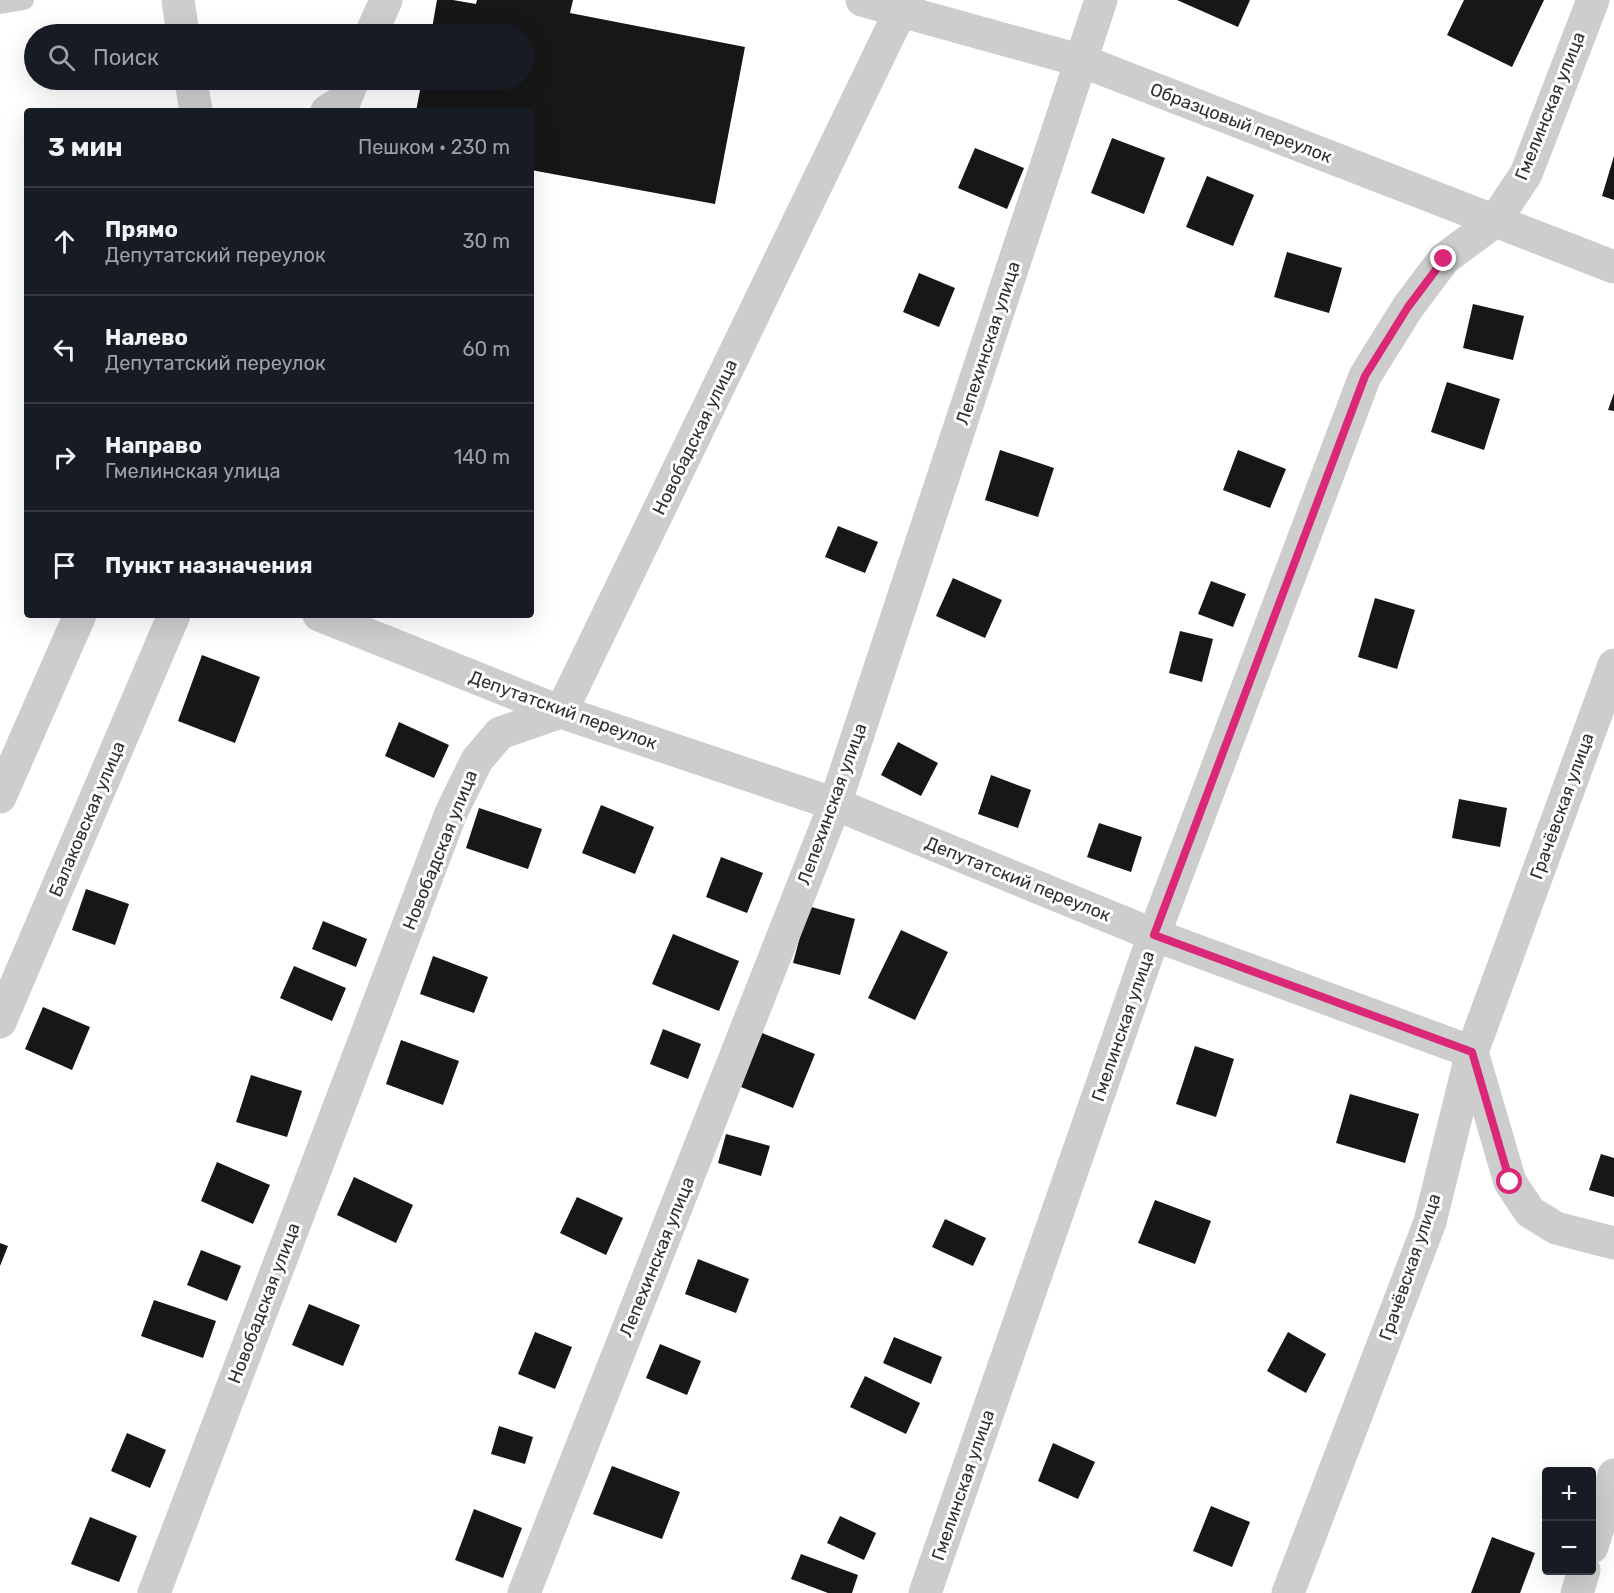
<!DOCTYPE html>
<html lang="ru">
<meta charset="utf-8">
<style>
body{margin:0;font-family:Rubik,sans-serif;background:#20242c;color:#f1f3f6}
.controls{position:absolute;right:18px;bottom:18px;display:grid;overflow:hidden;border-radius:6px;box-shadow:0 6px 24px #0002}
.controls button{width:54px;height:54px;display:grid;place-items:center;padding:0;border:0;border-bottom:2px solid #363941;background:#171b24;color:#f1f3f6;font:30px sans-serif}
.stop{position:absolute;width:18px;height:18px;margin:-14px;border:4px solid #db2777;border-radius:50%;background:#fff}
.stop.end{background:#db2777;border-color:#fff;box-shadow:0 2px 6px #0008}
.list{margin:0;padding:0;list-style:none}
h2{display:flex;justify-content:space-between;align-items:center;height:78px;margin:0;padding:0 24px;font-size:26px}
h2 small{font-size:20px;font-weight:400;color:#9ea1a6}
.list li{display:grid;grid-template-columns:39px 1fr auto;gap:18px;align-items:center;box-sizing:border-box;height:108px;padding:0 24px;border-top:2px solid #363941}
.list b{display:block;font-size:22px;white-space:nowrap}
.list p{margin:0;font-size:20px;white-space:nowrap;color:#9ea1a6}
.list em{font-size:20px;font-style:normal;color:#9ea1a6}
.icon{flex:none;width:33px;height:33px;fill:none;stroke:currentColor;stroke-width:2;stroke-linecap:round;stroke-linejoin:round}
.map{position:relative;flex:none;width:1614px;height:1593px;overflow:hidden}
.search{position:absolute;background:#171b24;box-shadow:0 6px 24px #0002;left:24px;top:24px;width:510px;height:66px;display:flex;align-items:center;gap:15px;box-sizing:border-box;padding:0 21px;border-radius:33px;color:#9ea1a6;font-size:22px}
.panel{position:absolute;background:#171b24;box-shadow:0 6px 24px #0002;left:24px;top:108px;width:510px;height:510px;border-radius:6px}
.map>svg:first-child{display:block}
</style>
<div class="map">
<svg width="1614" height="1593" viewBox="0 0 1614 1593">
<rect width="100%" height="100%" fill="#fff"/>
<g fill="#171717">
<polygon points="437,0 453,0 476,4 477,0 573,0 570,13 745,47 715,204 531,170 531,111 416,111 422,80 524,80 524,34 431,34"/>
<polygon points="1177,0 1250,0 1238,27"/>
<polygon points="1464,0 1544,0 1512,67 1447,35"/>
<polygon points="1112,138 1165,158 1144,214 1091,193"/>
<polygon points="975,148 1024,168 1007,209 958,188"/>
<polygon points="1614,156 1614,200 1602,196"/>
<polygon points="1207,176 1254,195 1233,246 1186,227"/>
<polygon points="1287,252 1342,268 1329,313 1274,297"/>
<polygon points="919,273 955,288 939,327 903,312"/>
<polygon points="1473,304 1524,316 1513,360 1463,348"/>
<polygon points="1447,382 1500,399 1484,450 1431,432"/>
<polygon points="1614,393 1614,411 1608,410"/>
<polygon points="1000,450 1054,468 1038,517 985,500"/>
<polygon points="1238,450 1286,469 1270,508 1223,490"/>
<polygon points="838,526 878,542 865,573 825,557"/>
<polygon points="953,578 1002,600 985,638 936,616"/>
<polygon points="1211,581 1246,594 1233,627 1198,614"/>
<polygon points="1375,598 1415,610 1397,669 1358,657"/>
<polygon points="1180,631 1213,639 1202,682 1169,673"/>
<polygon points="202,655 260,677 235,743 178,721"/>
<polygon points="399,722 449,745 434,778 385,756"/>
<polygon points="898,742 938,763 921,796 881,775"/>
<polygon points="991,775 1031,790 1018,828 978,814"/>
<polygon points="1459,799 1507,808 1500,847 1452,838"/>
<polygon points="601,805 654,827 635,874 582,853"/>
<polygon points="479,808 542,829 528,869 466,848"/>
<polygon points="1099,823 1142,837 1131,872 1087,857"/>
<polygon points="721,857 763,873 747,913 706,897"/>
<polygon points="86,889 129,904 115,945 72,930"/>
<polygon points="808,906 855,919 840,975 793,963"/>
<polygon points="323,921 367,939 356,967 312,949"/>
<polygon points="901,930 948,952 915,1020 868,998"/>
<polygon points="673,934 739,961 719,1011 652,984"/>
<polygon points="433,956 488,977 474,1013 420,994"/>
<polygon points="294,966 346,988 332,1021 280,998"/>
<polygon points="43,1007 90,1027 72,1070 25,1049"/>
<polygon points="663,1029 701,1044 688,1079 650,1064"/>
<polygon points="762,1033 815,1054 793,1108 741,1087"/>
<polygon points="401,1040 459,1061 443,1105 386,1084"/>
<polygon points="1195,1046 1234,1059 1216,1117 1176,1104"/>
<polygon points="251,1075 302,1091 287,1137 236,1122"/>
<polygon points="1350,1094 1419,1114 1405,1163 1336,1143"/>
<polygon points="726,1134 770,1146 761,1176 718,1163"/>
<polygon points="1601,1154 1614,1158 1614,1197 1589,1190"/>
<polygon points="217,1162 270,1185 253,1224 201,1201"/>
<polygon points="354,1177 413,1205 396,1243 337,1215"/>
<polygon points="577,1197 623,1218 606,1255 560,1233"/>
<polygon points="1155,1200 1211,1221 1195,1264 1138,1243"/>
<polygon points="945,1219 986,1238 973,1266 932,1247"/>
<polygon points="0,1243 8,1246 0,1266"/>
<polygon points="201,1250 241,1266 227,1301 187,1285"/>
<polygon points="698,1259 749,1279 736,1313 685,1294"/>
<polygon points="154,1300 216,1321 203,1358 141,1336"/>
<polygon points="309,1304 360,1325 343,1366 292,1345"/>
<polygon points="535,1332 572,1347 555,1389 518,1374"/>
<polygon points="1288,1332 1326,1354 1306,1393 1267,1371"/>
<polygon points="894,1337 942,1357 931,1384 883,1363"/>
<polygon points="660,1344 701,1361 687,1395 646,1378"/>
<polygon points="865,1376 920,1403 906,1434 850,1407"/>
<polygon points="499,1426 533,1437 525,1464 491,1454"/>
<polygon points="127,1433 166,1450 150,1488 111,1471"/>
<polygon points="1053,1443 1095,1462 1078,1499 1038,1481"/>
<polygon points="612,1466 680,1492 662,1539 593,1514"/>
<polygon points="1211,1506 1250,1522 1232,1567 1193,1551"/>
<polygon points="474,1509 522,1528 503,1578 455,1560"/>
<polygon points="840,1516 876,1533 864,1560 827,1543"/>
<polygon points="90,1517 137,1536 119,1582 71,1564"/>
<polygon points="1492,1537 1535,1553 1520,1593 1471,1593"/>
<polygon points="801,1554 858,1575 852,1593 828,1593 791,1579"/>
</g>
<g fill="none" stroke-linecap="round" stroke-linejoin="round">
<polyline stroke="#cdcdcd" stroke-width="20" points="0,4 24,0"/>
<g stroke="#cdcdcd" stroke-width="33">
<polyline points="178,0 183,34"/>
<polyline points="862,0 1082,61 1614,267"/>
<polyline points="371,34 386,0"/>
<polyline points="191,80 196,111"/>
<polyline points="327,111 345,100 353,80"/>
<polyline points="319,615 561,712 835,804 1154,935 1472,1052 1510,1182 1530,1212 1556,1228 1614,1243"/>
<polyline points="0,797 80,615"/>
<polyline points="0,1022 174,615"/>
<polyline points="1592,1547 1614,1475"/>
<polyline points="154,1593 451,813 477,760 500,733 561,712 900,12"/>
<polyline points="524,1593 835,804 1101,0"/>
<polyline points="925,1593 1154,935 1365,376 1408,307 1444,259 1494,222 1526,174 1593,0"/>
<polyline points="1288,1593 1430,1222 1472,1052 1614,665"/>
<polyline points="1577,1593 1584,1570"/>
</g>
</g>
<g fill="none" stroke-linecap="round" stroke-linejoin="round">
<polyline stroke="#db2777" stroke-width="8" points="1444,259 1408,307 1365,376 1154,935 1472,1052 1510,1182"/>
</g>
<g text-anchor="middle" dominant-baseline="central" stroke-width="6" stroke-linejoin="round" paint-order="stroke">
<g font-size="18" fill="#303030" stroke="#fff">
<text transform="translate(1550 106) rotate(-68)">Гмелинская улица</text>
<text transform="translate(1241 123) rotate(21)">Образцовый переулок</text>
<text transform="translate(988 343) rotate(-72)">Лепехинская улица</text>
<text transform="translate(695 437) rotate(-64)">Новобадская улица</text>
<text transform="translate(563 710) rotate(20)">Депутатский переулок</text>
<text transform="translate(832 804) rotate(-70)">Лепехинская улица</text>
<text transform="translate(1562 806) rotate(-70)">Грачёвская улица</text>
<text transform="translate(87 819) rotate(-67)">Балаковская улица</text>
<text transform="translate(440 850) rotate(-68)">Новобадская улица</text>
<text transform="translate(1018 879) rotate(22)">Депутатский переулок</text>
<text transform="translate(1123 1026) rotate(-71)">Гмелинская улица</text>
<text transform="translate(657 1257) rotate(-68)">Лепехинская улица</text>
<text transform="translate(1410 1267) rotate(-71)">Грачёвская улица</text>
<text transform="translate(264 1303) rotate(-69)">Новобадская улица</text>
<text transform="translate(963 1485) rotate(-71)">Гмелинская улица</text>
</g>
</g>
</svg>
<div class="controls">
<button>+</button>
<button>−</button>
</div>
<div class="stop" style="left:1510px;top:1182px"></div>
<div class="stop end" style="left:1444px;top:259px"></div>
<div class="search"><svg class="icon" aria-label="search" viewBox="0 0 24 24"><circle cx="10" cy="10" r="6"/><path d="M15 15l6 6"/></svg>Поиск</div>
<section class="panel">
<h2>3 мин<small>Пешком · 230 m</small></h2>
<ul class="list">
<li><svg class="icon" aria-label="ahead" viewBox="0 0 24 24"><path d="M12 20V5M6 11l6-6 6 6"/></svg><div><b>Прямо</b><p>Депутатский переулок</p></div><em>30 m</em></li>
<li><svg class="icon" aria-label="left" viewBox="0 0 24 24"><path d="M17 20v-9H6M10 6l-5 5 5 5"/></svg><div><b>Налево</b><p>Депутатский переулок</p></div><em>60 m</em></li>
<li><svg class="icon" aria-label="right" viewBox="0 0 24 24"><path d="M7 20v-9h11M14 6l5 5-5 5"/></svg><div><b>Направо</b><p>Гмелинская улица</p></div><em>140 m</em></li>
<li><svg class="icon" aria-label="arrive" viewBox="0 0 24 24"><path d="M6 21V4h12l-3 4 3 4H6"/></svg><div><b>Пункт назначения</b></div></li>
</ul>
</section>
</div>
